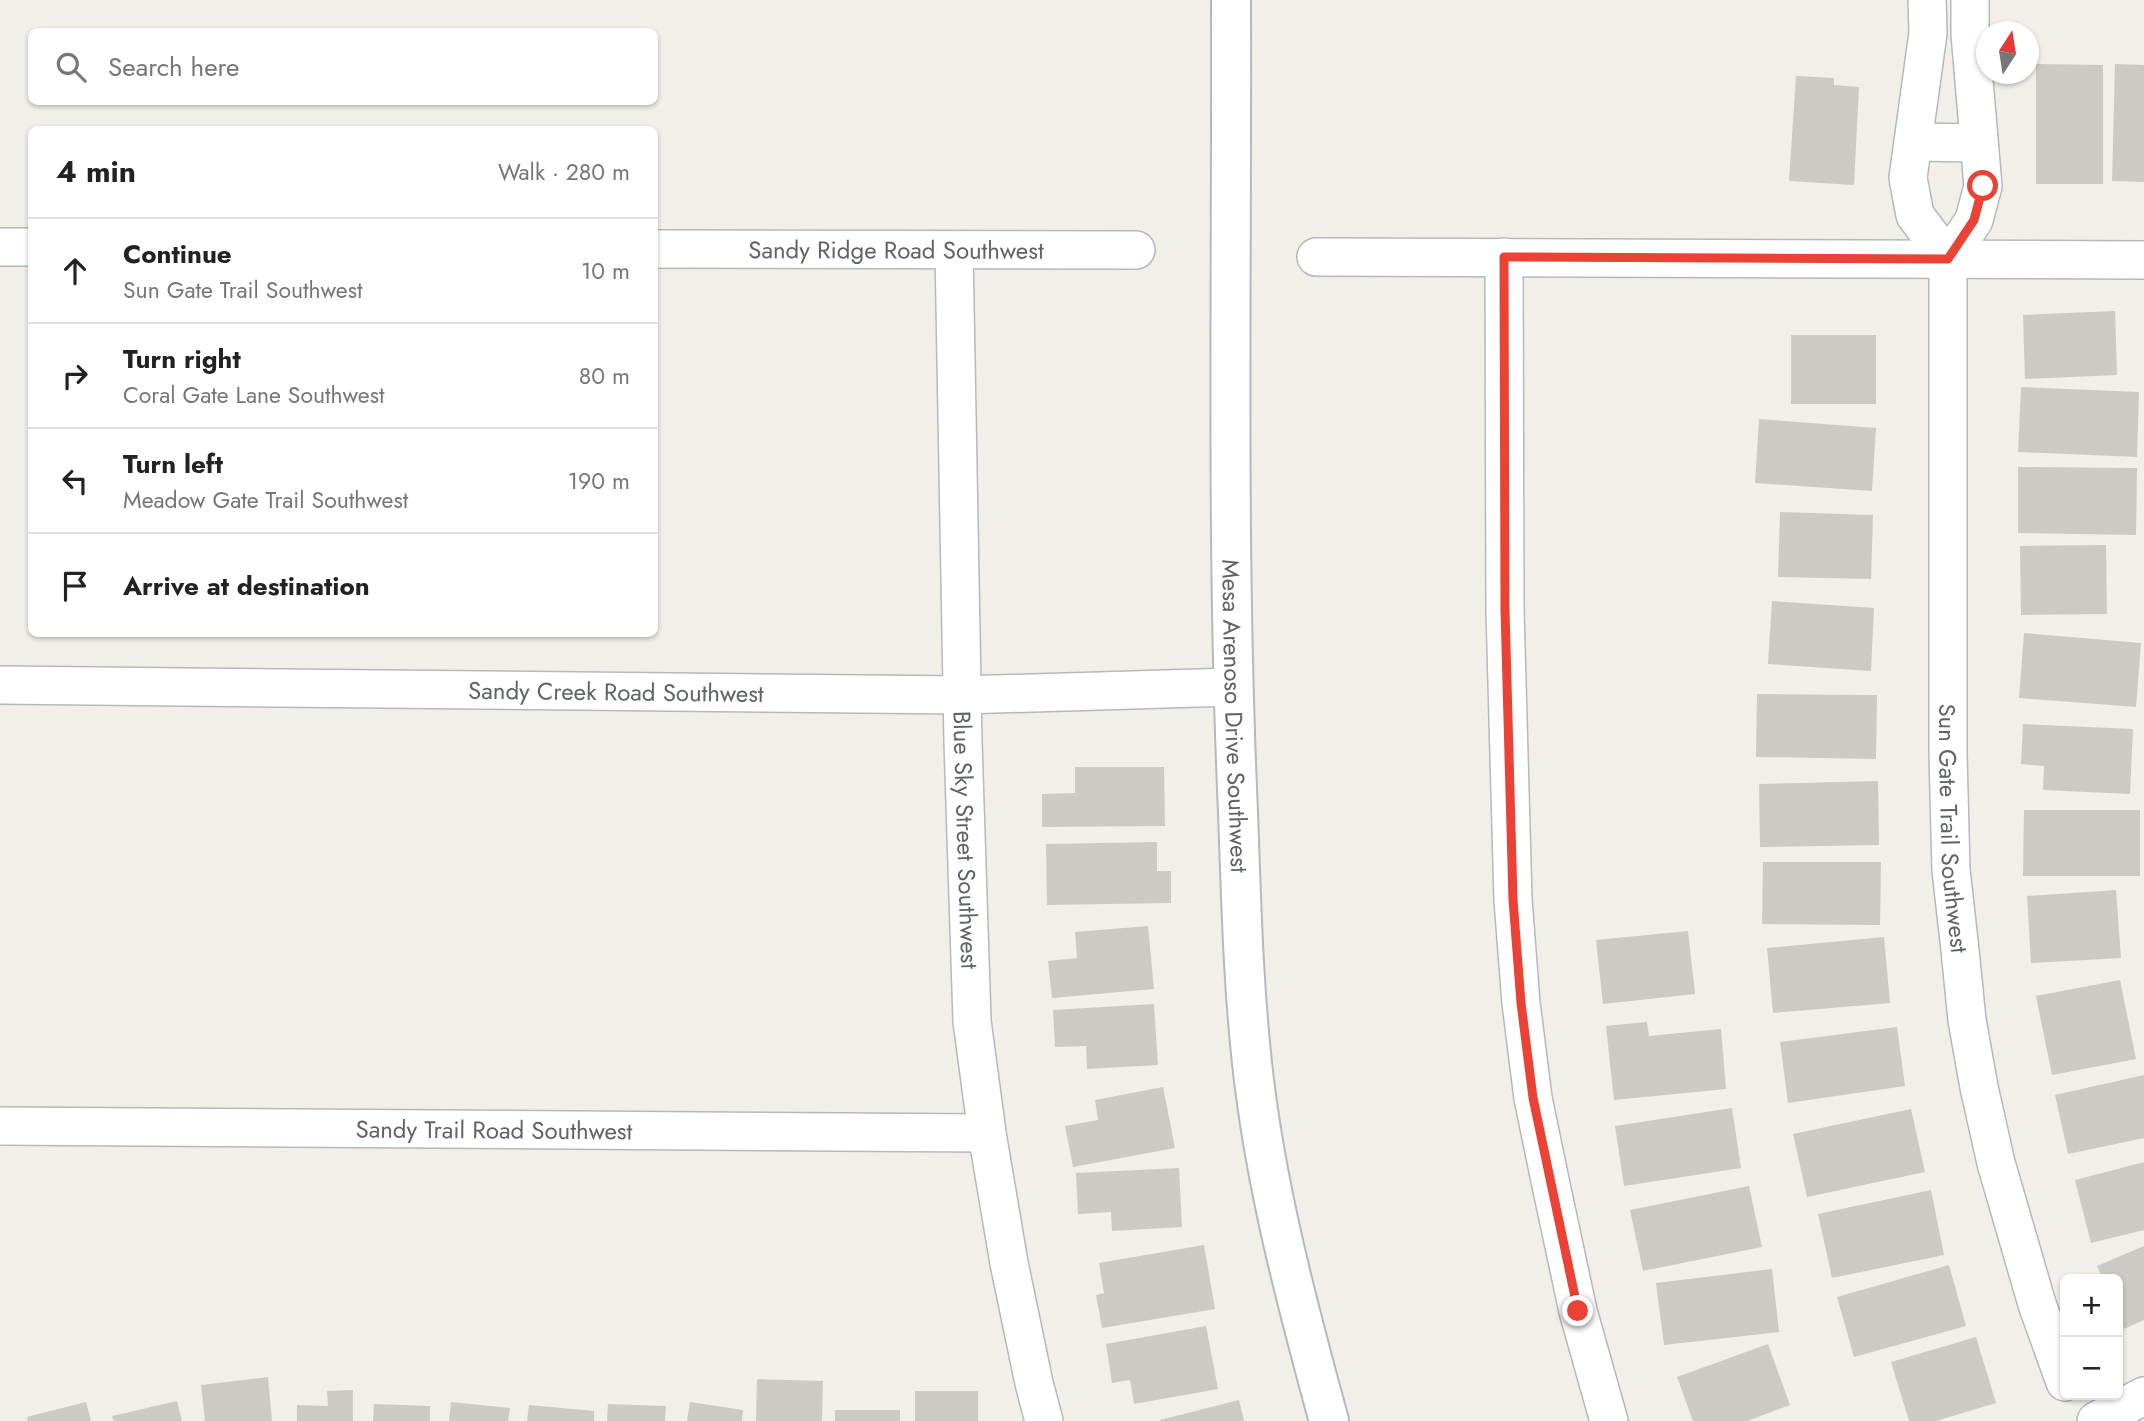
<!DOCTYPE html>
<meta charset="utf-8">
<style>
body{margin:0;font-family:Jost,sans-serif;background:#f6f6f6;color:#222}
.controls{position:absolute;right:21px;bottom:21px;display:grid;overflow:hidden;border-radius:10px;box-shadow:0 2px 5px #0004}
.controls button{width:63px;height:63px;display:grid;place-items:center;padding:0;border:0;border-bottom:2px solid #e0e0e0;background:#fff;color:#222;font:35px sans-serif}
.compass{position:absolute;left:1976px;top:21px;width:63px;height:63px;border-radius:50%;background:#fff;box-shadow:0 2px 5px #0004;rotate:12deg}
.stop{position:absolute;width:21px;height:21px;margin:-16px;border:5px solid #ea4335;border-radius:50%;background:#fff}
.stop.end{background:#ea4335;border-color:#fff;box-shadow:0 2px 7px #0008}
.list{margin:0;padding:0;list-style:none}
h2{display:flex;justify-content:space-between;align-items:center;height:91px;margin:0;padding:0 28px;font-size:30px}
h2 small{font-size:23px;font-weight:400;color:#767676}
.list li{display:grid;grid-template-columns:46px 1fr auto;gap:21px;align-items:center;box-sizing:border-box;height:105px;padding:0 28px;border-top:2px solid #e0e0e0}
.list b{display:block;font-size:26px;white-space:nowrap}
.list p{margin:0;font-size:23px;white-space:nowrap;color:#767676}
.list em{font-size:23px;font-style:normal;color:#767676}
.icon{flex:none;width:38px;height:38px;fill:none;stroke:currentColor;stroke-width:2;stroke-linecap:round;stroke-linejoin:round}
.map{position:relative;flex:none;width:2144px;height:1421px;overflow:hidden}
.search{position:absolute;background:#fff;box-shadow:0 2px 5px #0004;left:28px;top:28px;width:630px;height:77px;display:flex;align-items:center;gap:18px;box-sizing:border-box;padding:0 24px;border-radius:10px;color:#767676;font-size:26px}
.panel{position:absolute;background:#fff;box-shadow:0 2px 5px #0004;left:28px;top:126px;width:630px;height:511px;border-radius:10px}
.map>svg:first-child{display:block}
</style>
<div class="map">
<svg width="2144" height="1421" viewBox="0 0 2144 1421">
<rect width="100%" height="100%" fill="#f1efe8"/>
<g fill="#cccac5">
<polygon points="2036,64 2103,65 2103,184 2036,184"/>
<polygon points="2115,64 2144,65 2144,182 2112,181"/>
<polygon points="1796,76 1834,78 1834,85 1859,87 1854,185 1789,181"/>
<polygon points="2115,311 2117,375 2025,379 2023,315"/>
<rect x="1791" y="335" width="85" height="69"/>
<polygon points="2021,387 2139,392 2137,457 2018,452"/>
<polygon points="1759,419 1876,428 1872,491 1755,483"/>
<polygon points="2018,467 2137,468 2136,535 2018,533"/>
<polygon points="1780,512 1873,515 1871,579 1778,577"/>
<polygon points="2106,545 2107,614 2021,615 2020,546"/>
<polygon points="1772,601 1874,608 1871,671 1768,664"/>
<polygon points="2024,633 2141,643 2136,707 2019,698"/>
<polygon points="1757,694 1877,695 1876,759 1756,757"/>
<polygon points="2023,724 2133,729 2130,794 2043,790 2044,766 2021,764"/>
<polygon points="1075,767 1164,767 1165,826 1042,827 1042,794 1075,793"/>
<polygon points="1878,781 1879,845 1760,847 1759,784"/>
<polygon points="2024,810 2140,810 2140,876 2023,876"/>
<polygon points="1157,842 1157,871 1171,871 1171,903 1047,905 1046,844"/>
<polygon points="1763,862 1881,862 1880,925 1762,924"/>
<polygon points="2116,890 2121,958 2031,963 2027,896"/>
<polygon points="1148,926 1154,989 1052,998 1048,961 1077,958 1075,932"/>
<polygon points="1688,931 1695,994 1603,1004 1596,940"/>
<polygon points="1884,937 1890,1003 1773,1013 1767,948"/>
<polygon points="2120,980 2136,1059 2052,1075 2036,996"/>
<polygon points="1154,1004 1158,1065 1087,1069 1086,1046 1055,1047 1053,1010"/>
<polygon points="1647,1022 1649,1036 1721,1029 1726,1089 1614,1100 1606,1026"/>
<polygon points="1897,1027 1905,1086 1788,1103 1780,1042"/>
<polygon points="2144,1075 2144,1138 2068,1154 2055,1095"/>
<polygon points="1163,1087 1175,1148 1073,1167 1065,1126 1098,1120 1095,1100"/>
<polygon points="1732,1108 1741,1168 1624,1186 1615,1126"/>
<polygon points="1911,1109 1925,1172 1807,1197 1793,1134"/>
<polygon points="2144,1162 2144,1230 2091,1243 2075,1180"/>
<polygon points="1179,1168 1182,1227 1112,1231 1111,1212 1078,1214 1076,1173"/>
<polygon points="1749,1186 1762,1247 1643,1271 1630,1210"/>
<polygon points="1931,1190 1944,1255 1832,1278 1818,1214"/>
<polygon points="1204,1245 1215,1309 1102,1328 1096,1295 1104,1293 1099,1263"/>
<polygon points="2144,1246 2144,1320 2124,1329 2118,1314 2118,1279 2103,1279 2097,1266"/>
<polygon points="1949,1265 1966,1326 1854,1357 1837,1297"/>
<polygon points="1772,1269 1779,1332 1664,1345 1656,1283"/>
<polygon points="1206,1326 1218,1389 1134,1404 1130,1380 1112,1383 1106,1344"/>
<polygon points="1976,1337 1996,1403 1936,1421 1909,1421 1891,1362"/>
<polygon points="1768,1344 1790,1405 1747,1421 1693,1421 1677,1377"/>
<polygon points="268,1377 272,1421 205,1421 201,1385"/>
<polygon points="757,1379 823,1381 822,1421 756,1421"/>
<polygon points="353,1390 353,1421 297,1421 297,1405 328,1406 327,1391"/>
<rect x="915" y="1391" width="63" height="30"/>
<polygon points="1239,1400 1244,1421 1161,1421 1160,1420"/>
<polygon points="177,1401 182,1421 114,1421 112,1416"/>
<polygon points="86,1402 91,1421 28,1421 27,1417"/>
<polygon points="451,1402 510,1408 508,1421 449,1421"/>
<polygon points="690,1402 743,1410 742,1421 687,1421"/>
<polygon points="374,1404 430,1406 430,1421 373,1421"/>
<polygon points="608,1404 666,1406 665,1421 607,1421"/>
<polygon points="529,1405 594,1411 594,1421 527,1421"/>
<rect x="835" y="1410" width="65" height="11"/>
</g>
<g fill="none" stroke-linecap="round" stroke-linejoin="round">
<g stroke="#b5b8bc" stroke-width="40">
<g id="minor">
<polyline points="1927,0 1928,33 1908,178 1915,215 1948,259"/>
<path id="s1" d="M 1970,0 L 1970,34 L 1983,186 L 1974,220 L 1948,259 L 1948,754 L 1951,870 L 1960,950 L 1967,1020 L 1979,1087 L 1996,1163 L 2037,1304 L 2065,1382"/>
<polyline points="1914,142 1979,143"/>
<polyline points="0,247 32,247"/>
<path id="s2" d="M 654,249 L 1136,250"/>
<path id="s3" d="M 954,250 L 963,742 L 972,1021 L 987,1133 L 1009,1263 L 1034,1383 L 1044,1421"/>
<polyline points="1316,257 2144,260"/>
<polyline points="1504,257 1505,610 1513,900 1521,1003 1533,1098 1551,1185 1578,1311 1609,1421"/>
<path id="s4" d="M 0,685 L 962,695 L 1232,687"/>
<path id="s5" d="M 0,1126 L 987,1133"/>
<polyline points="2096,1421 2144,1396"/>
</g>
</g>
<g stroke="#b5b8bc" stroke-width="42">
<g id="tertiary">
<path id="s6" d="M 1231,0 C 1232,271 1226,542 1238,812 C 1241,896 1243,980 1252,1063 C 1265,1184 1297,1304 1329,1421"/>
</g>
</g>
<use href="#minor" stroke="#fff" stroke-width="37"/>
<use href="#tertiary" stroke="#fff" stroke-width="38"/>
</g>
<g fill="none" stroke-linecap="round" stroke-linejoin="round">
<polyline stroke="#ea4335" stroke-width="9" points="1578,1311 1533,1098 1521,1003 1513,900 1505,610 1504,257 1948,259 1974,220 1983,186"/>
</g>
<g text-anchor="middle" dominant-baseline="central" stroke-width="7" stroke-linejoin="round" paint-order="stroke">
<g font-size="24" fill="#5f6368" stroke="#fff">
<text stroke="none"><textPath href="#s2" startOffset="242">Sandy Ridge Road Southwest</textPath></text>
<text stroke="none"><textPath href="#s4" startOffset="616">Sandy Creek Road Southwest</textPath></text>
<text stroke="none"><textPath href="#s6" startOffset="716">Mesa Arenoso Drive Southwest</textPath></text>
<text stroke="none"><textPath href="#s1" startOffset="838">Sun Gate Trail Southwest</textPath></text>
<text stroke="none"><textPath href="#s3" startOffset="590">Blue Sky Street Southwest</textPath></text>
<text stroke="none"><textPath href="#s5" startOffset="494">Sandy Trail Road Southwest</textPath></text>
</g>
</g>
</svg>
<div class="controls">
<button>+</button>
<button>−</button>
</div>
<svg class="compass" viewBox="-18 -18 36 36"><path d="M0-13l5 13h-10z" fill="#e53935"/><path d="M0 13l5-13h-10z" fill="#767676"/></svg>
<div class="stop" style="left:1983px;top:186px"></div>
<div class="stop end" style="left:1578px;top:1311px"></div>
<div class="search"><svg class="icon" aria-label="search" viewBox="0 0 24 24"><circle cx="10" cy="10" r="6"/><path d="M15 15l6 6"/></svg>Search here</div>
<section class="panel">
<h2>4 min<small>Walk · 280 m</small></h2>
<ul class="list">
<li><svg class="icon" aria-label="ahead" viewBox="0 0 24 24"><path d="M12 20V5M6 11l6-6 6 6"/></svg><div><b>Continue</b><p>Sun Gate Trail Southwest</p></div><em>10 m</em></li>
<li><svg class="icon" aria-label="right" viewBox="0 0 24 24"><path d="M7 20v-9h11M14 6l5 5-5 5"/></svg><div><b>Turn right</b><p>Coral Gate Lane Southwest</p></div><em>80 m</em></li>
<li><svg class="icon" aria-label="left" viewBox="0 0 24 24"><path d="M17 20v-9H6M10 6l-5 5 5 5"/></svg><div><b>Turn left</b><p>Meadow Gate Trail Southwest</p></div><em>190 m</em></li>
<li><svg class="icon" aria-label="arrive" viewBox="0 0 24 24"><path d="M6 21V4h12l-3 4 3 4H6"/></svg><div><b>Arrive at destination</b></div></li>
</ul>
</section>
</div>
